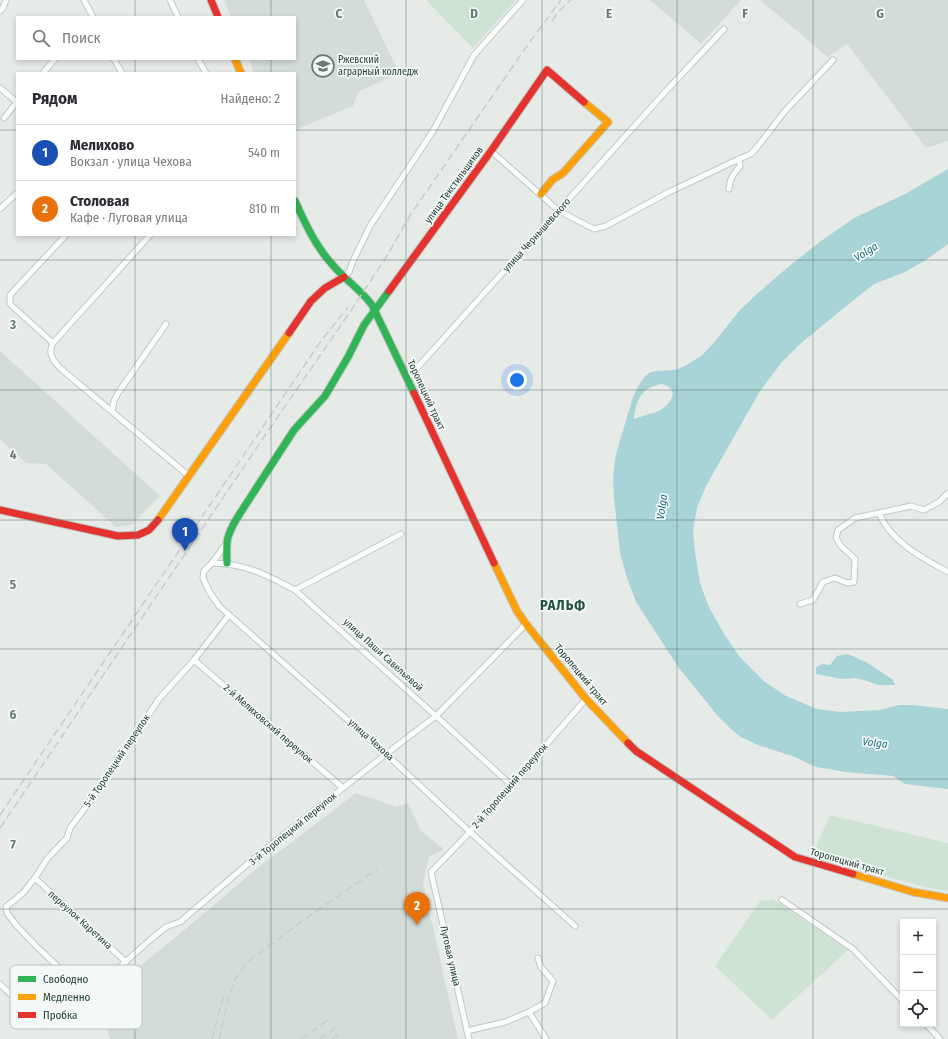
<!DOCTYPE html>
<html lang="ru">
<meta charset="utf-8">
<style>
body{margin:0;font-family:"Fira Sans Condensed",sans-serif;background:#f7f7f7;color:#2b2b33}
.controls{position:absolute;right:12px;bottom:12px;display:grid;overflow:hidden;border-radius:0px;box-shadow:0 2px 6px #0003}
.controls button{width:36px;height:36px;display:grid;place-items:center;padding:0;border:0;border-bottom:1px solid #e1e1e2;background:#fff;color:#2b2b33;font:20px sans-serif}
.you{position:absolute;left:517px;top:380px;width:14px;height:14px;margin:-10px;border:3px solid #fff;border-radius:50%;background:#1a73e8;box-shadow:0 0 0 6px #1a73e833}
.badge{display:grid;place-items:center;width:26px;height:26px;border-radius:50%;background:#0f766e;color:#fff;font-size:13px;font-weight:700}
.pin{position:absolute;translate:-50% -33px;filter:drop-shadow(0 1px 2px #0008)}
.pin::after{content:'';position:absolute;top:21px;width:14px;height:12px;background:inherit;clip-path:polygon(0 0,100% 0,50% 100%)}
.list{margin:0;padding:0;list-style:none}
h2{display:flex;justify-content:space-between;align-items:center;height:52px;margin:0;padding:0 16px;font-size:17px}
h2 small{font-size:13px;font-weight:400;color:#7c7c81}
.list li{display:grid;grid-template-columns:26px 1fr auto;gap:12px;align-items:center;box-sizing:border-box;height:56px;padding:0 16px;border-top:1px solid #e1e1e2}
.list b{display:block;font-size:15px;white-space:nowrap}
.list p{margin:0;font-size:13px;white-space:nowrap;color:#7c7c81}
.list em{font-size:13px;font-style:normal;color:#7c7c81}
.icon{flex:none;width:22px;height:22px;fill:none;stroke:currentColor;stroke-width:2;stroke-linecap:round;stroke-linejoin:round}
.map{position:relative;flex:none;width:948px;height:1039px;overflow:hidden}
.search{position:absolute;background:#fff;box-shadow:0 2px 6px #0003;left:16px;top:16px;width:280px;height:44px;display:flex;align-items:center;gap:10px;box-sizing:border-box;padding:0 14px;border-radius:0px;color:#7c7c81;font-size:15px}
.panel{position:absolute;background:#fff;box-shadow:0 2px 6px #0003;left:16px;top:72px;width:280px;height:164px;border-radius:0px}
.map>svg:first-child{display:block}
</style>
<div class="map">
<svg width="948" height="1039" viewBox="0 0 948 1039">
<rect width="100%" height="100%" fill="#e6ebe8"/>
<g fill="#d4dcd8">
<polygon points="224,0 364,0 399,73 358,92 353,106 295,130 295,73 254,73 249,59 295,59 295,17 231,17"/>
<polygon points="650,0 741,0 701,44"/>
<polygon points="760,0 948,0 948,141 926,148 847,44 828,57"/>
<polygon points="0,351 160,496 131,525 116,527 46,464 26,463 0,439"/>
<polygon points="356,793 397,807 408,803 421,831 444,849 429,857 423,883 458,1039 110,1039 99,999 182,932 255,870"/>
</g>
<g fill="#cfe3d4">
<polygon points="426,0 516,0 473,48"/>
<polygon points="830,815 948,843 948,891 929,888 855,868 813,853"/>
<polygon points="773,899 848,950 772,1020 715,966 760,901"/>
</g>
<g fill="#a8d3d7" fill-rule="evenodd">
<path d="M 948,169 L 948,244 L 926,260 L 903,273 L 874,284 L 845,307 L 800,344 L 782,362 L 760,391 L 706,486 L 697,508 L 693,530 L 695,552 L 700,583 L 708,605 L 724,634 L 739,656 L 765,682 L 786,696 L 817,709 L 840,712 L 880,710 L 899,705 L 913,705 L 948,709 L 948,789 L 905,784 L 893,776 L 846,772 L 817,767 L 809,764 L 795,757 L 758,745 L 741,737 L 732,730 L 717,715 L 679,668 L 636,602 L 627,578 L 620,553 L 614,497 L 613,476 L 616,454 L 633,397 L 639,385 L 645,376 L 651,372 L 657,371 L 675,370 L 685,366 L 701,356 L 712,345 L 740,310 L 758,293 L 788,267 L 821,241 L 854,218 L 905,194 ZM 662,384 C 681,389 671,404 659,411 C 654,413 648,414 643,416 C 640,417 637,418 634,419 C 634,415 635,411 636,407 C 641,392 646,387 662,384 Z"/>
<polygon points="848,654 866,662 893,680 895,685 878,685 867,681 856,678 842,679 816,674 816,667 822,664 830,665 837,656"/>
</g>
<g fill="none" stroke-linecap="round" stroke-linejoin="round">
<g stroke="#c3c8c5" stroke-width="7">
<g id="street">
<polyline points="84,0 93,17"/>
<polyline points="170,0 178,17"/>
<polyline points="0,11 3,8 6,0"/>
<polyline points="114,59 122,73"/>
<polyline points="198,59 206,73"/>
<polyline points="43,73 55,59"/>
<polyline points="0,88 17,102"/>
<polyline points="4,118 17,102"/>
<polyline points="491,151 559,211 594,229 606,226 669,192 737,160 751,154 758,146 785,111 833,60"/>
<polyline points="729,189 730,182 733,175 740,166 739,159"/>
<polyline points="0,209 17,193"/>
<path d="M 150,235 L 53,343 C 46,357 57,365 67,374 L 189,476"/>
<polyline points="344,277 349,272 353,261 370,226 433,131 474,55 523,0"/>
<polyline points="53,343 10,304 10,295 66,235"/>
<polyline points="407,379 666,91 724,29"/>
<polyline points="112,411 114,401 118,393 166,324"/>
<path d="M 879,513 C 891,542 922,558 948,572"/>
<polyline points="226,544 212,563 204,571 203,578 209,591 219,606 386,754 470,832 575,926"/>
<path d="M 212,563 C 246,564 265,574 295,590 L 436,716 L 511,785"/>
<polyline points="295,590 401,534"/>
<polyline points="800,604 813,600 823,582 835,578 847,583 854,582 855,559 841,546 836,538 838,530 855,518 911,506 924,510 939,502 948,493"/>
<polyline points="194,660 343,788"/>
<polyline points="35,878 126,962"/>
<polyline points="782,900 853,949 903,1001"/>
<polyline points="538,958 541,967 553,981 545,1003 529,1012 546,1039"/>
<polyline points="0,984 39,1022 46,1026 53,1024 88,995 150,940 166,927 180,922 258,855 386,754 436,716 526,624"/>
<polyline points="88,995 35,945 17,926 7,913 6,907 23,893 35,878 47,859 67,838 70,828 97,792 159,699 194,660 229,615"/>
<polyline points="926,1024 940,1039"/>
<polyline points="467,1031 505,1022 529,1012"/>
<polyline points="469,1039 431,872 470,832 511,785 586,699"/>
</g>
</g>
<g stroke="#c1c8c5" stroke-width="9">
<g id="fast">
<path d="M 295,201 C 305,223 315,245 331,263 C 343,278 360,289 372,305 L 414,393"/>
<path d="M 227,563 C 226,541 226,537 237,518 L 294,430 L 325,396 L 348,357 L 364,325 L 389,291"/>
</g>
</g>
<g stroke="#c1c8c5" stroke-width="9">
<g id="slow">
<polyline points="235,59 241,73"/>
<polyline points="541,194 552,180 563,173 608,122 584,102"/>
<polyline points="158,520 289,333"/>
<polyline points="494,563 517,611 526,624 586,699 628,743"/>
<polyline points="853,874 913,892 948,898"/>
</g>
</g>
<g stroke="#c1c8c5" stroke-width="9">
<g id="jam">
<polyline points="211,0 218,17"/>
<polyline points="389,291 491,151 547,70 584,102"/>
<polyline points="289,333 311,301 325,288 344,277"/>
<polyline points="414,393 494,563"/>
<polyline points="0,510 118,536 138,535 149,530 158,520"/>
<polyline points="628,743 636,751 795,857 853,874"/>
</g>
</g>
<use href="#street" stroke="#fbfcfc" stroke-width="5"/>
<use href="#fast" stroke="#30b455" stroke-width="7"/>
<use href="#slow" stroke="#ff9f0a" stroke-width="7"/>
<use href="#jam" stroke="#e5322d" stroke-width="7"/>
<g stroke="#c8ccca" stroke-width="1.5" stroke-dasharray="8 4" stroke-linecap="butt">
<polyline points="552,21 560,10 571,0"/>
<polyline points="0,815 321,341 348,307"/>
<polyline points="0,828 266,434 348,315 385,259 411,214 529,43 561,0"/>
<polyline points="212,1039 221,1004 225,993"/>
<polyline points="219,1039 229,996 235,980 246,963 271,944 319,909 378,869"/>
<polyline points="301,1039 331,1018"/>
<polyline points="320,1039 336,1027"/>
<polyline points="332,1039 339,1034"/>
</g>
</g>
<path fill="none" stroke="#687b74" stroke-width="1" stroke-opacity="0.55" d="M 135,0 L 135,17M 271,0 L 271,17M 406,0 L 406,1039M 542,0 L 542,1039M 677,0 L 677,1039M 813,0 L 813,1039M 135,59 L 135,73M 271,59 L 271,73M 0,130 L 17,130M 295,130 L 948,130M 135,235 L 135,1039M 271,235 L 271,1039M 0,260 L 948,260M 0,390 L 948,390M 0,520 L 948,520M 0,649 L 948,649M 0,779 L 948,779M 0,909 L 948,909"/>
<defs>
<g id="university-ring" transform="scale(1.15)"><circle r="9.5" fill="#f4f9f7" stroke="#687b74" stroke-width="1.5"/><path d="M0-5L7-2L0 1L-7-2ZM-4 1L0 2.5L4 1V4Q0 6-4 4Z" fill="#687b74"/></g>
</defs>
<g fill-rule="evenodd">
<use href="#university-ring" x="323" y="66"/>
</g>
<g text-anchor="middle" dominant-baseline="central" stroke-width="3.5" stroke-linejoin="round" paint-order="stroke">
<g font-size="10" fill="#243e36" stroke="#f4f9f7" text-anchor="start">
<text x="338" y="60">Ржевский<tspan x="338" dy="12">аграрный колледж</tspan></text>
</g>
<g font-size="10" fill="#243e36" stroke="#f4f9f7">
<text transform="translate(454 185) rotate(-54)">улица Текстильщиков</text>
<text transform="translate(537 235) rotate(-48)">улица Чернышевского</text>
<text transform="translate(426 395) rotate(65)">Торопецкий тракт</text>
<text transform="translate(383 655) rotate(42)">улица Паши Савельевой</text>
<text transform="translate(581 675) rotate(50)">Торопецкий тракт</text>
<text transform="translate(268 724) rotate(41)">2-й Мелиховский переулок</text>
<text transform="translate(371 740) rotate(42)">улица Чехова</text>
<text transform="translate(117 761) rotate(-56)">5-й Торопецкий переулок</text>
<text transform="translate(510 786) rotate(-49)">2-й Торопецкий переулок</text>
<text transform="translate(293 829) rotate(-39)">3-й Торопецкий переулок</text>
<text transform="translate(847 862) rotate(16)">Торопецкий тракт</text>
<text transform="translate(80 920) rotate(42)">переулок Каретина</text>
<text transform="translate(450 956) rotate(77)">Луговая улица</text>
</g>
<g font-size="11" font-style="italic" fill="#1f6e79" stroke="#f4f9f7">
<text transform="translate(866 252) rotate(-32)">Volga</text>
<text transform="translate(662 507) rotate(-82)">Volga</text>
<text transform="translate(875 743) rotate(7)">Volga</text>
</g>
<g font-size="14" font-weight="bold" letter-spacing="1" fill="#205042" stroke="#f4f9f7">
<text x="563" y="605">РАЛЬФ</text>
</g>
</g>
<rect x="10" y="965" width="132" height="64" rx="6" fill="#f4f9f7" stroke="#b6c1bd" stroke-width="1"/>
<rect x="18" y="976" width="18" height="6" fill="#30b455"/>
<rect x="18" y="994" width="18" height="6" fill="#ff9f0a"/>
<rect x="18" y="1012" width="18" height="6" fill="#e5322d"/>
<g font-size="11" fill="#243e36">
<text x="43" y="983">Свободно</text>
<text x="43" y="1001">Медленно</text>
<text x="43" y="1019">Пробка</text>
</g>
<g font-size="13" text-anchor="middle" font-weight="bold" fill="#687b74" stroke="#f4f9f7" stroke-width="3.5" stroke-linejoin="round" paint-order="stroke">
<text x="339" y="18">C</text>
<text x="474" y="18">D</text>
<text x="609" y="18">E</text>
<text x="745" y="18">F</text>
<text x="880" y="18">G</text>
<text x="13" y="329">3</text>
<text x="13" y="459">4</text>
<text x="13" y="589">5</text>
<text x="13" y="719">6</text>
<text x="13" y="849">7</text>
</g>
</svg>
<div class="controls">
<button>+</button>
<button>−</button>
<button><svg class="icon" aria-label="locate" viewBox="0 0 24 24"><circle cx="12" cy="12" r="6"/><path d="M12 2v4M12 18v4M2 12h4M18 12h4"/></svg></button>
</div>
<div class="you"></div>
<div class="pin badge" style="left:185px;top:551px;background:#1a4fb4">1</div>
<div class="pin badge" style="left:417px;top:925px;background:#e8710a">2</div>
<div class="search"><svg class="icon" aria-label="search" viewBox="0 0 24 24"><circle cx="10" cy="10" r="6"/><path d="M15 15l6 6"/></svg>Поиск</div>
<section class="panel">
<h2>Рядом<small>Найдено: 2</small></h2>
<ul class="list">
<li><span class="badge" style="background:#1a4fb4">1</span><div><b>Мелихово</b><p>Вокзал · улица Чехова</p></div><em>540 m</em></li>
<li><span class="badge" style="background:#e8710a">2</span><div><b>Столовая</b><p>Кафе · Луговая улица</p></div><em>810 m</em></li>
</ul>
</section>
</div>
